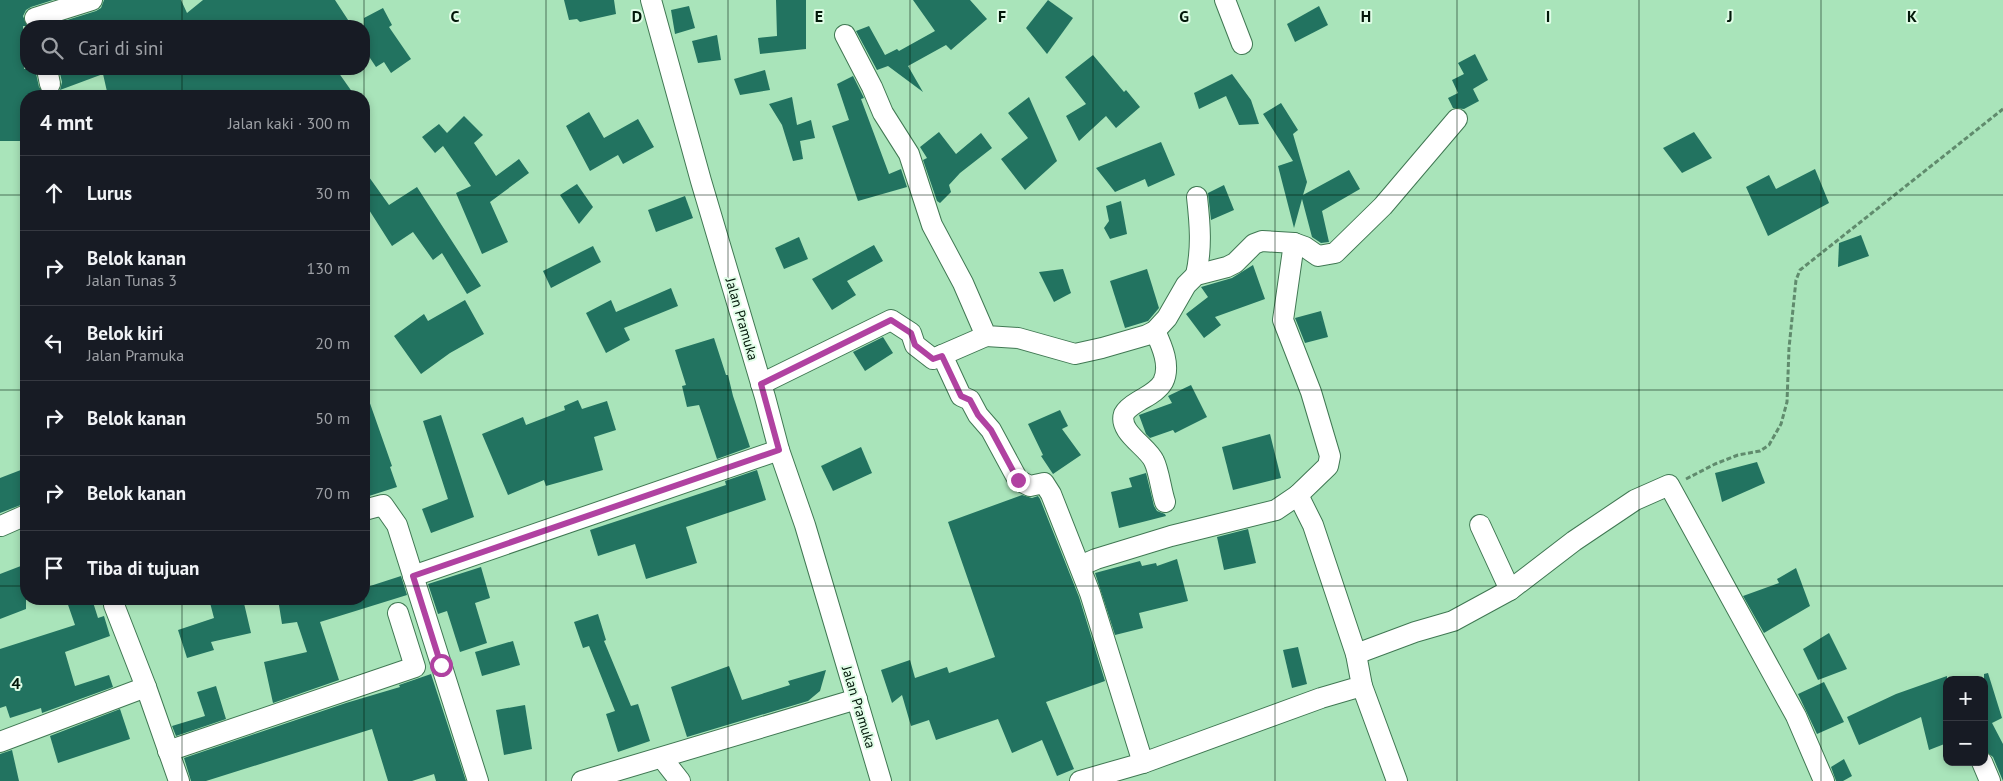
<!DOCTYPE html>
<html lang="id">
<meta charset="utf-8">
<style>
body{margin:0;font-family:"PT Sans",sans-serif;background:#242831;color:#f1f3f6}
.controls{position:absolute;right:15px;bottom:15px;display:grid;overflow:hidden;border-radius:10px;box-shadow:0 2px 8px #0003}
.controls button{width:45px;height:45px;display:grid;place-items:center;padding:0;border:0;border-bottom:1px solid #363941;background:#171b24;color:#f1f3f6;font:25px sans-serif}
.stop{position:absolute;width:15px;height:15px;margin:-11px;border:4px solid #b042a1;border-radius:50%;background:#fff}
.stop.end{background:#b042a1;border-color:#fff;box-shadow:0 1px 5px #0008}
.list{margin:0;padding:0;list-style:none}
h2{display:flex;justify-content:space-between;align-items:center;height:65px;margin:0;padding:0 20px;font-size:21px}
h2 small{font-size:16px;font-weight:400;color:#9ea1a6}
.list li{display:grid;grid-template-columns:32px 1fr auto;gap:15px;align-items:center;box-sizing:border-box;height:75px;padding:0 20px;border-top:1px solid #363941}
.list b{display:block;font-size:19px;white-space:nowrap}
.list p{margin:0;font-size:16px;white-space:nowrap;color:#9ea1a6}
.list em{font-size:16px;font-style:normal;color:#9ea1a6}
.icon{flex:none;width:28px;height:28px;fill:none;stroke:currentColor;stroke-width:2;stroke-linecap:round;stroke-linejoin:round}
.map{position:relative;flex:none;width:2003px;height:781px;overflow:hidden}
.search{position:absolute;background:#171b24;box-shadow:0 2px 8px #0003;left:20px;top:20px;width:350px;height:55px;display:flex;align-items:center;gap:12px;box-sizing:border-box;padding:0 18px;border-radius:20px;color:#9ea1a6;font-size:19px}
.panel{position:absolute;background:#171b24;box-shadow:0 2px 8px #0003;left:20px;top:90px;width:350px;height:515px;border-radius:20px}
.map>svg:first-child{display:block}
</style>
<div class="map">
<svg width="2003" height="781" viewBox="0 0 2003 781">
<rect width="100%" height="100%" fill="#a9e4ba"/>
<g fill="#227360">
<polygon points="0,0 53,0 31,7 26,10 23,16 27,26 23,26 24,69 35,69 39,87 46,95 26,96 26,141 0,141"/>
<polygon points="104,0 181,0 187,13 203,0 335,0 352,26 48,26 96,11 101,8"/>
<polygon points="564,0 614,0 616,14 580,22 577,19 569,20"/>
<polygon points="776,0 806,0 806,49 760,54 758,38 777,36"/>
<polygon points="913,0 970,0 987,19 951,50 946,45 908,66 923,92 888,66 877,70 856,31 869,26 885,55 897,49 899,51 935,31"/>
<polygon points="1048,0 1073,18 1047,54 1026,28"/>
<polygon points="689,6 695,28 675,34 671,10"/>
<polygon points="1319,6 1328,25 1295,42 1287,24"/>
<polygon points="383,8 392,25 389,27 411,59 391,73 384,62 376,67 364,49 364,18"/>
<polygon points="717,35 721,60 698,63 692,41"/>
<polygon points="1475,54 1488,80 1473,89 1479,101 1464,109 1453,108 1448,98 1458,93 1452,80 1464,74 1458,63"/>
<polygon points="1093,55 1124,92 1126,90 1140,107 1116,128 1106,116 1079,141 1066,116 1086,104 1065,77"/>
<polygon points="59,69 336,69 355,96 108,96 103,74 60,90 62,82"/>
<polygon points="765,70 770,90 740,95 734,79"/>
<polygon points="1232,74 1251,100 1259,124 1239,125 1226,96 1199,109 1194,93"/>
<polygon points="853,76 864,98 861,99 889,174 901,169 907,187 858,201 832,126 849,120 837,84"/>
<polygon points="792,97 797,125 811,120 815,138 800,141 803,159 793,161 782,125 769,104"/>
<polygon points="1029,97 1057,161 1025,190 1001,159 1028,138 1008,113"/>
<polygon points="1281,103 1298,130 1293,134 1307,182 1303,195 1349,170 1360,189 1322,211 1329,242 1321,243 1312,237 1302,199 1294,228 1278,166 1293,161 1263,114"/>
<polygon points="589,112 604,138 638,119 654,147 623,164 618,155 590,171 566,126"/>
<polygon points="464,116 483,135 474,143 496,176 519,159 529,173 490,202 508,242 482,254 456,193 471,186 443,146 435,153 422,137 439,124 447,133"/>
<polygon points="939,132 956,154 981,133 992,148 960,173 949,185 951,192 940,203 937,201 923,160 927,158 920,147"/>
<polygon points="1694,132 1712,158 1682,173 1663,148"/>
<polygon points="1161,142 1175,175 1148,187 1145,179 1115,192 1096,168"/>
<polygon points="1815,169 1829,203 1768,236 1746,187 1769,175 1776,189"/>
<polygon points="364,170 389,205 417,187 481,286 467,294 442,253 433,260 413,232 392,246 364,202"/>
<polygon points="577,184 593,207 579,224 560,195"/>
<polygon points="1224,185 1234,210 1211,220 1208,193"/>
<polygon points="685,196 693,218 656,232 648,210"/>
<polygon points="1121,201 1127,234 1110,239 1104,228 1109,221 1106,206"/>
<polygon points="1861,235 1869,256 1838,267 1839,243"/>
<polygon points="799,237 808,259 784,269 775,248"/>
<polygon points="874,245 883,261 847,281 856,295 832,310 812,279"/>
<polygon points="593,246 601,262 551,288 543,271"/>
<polygon points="1253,265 1265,299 1215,317 1221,325 1204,338 1186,314 1208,297 1201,287 1232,278"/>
<polygon points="1063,269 1071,293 1054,302 1039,272"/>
<polygon points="1147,269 1159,308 1148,321 1125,328 1110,281"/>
<polygon points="671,288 678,306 624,328 630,340 606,353 586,313 611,300 616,312"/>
<polygon points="465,300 484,334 450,353 421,374 394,336 424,314 428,321"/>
<polygon points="1321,311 1328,337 1305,343 1295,318"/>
<polygon points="883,337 893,353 865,371 853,352"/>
<polygon points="714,338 726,375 728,375 733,396 750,447 717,459 699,405 687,407 682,386 686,385 675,350"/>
<polygon points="1191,385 1207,417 1175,433 1173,430 1150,438 1146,434 1139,415 1172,403 1168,396"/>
<polygon points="364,392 366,392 392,466 390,467 397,487 369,496 364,479"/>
<polygon points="578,400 582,409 607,401 616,430 594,437 603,470 546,486 544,480 508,495 482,434 523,417 526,425 565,410 564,406"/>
<polygon points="1060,410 1068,426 1062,429 1081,455 1053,474 1041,456 1043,455 1028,424"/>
<polygon points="441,415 474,517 431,533 422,509 448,499 423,421"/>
<polygon points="1270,434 1281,478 1233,490 1222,447"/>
<polygon points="861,447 872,473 833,491 821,466"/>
<polygon points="1757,462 1765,483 1722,502 1715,473"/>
<polygon points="26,468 26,503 0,513 0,478"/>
<polygon points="757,470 766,500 686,527 697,563 646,579 635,544 598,556 590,530 726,485 725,481"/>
<polygon points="1146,473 1154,506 1157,511 1165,514 1166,516 1119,528 1111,492 1132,487 1129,478"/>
<polygon points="1022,495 1032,498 1038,496 1040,499 1079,597 1105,681 1046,702 1074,769 1057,776 1042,740 1012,753 998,719 936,740 929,720 911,726 902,695 892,703 881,670 910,660 915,678 947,667 949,673 995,657 948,522"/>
<polygon points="1248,529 1256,563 1224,570 1217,537"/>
<polygon points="1177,559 1188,601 1139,613 1143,628 1115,635 1095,573 1140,561 1142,566 1156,563 1157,566"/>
<polygon points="26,564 26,609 0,619 0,574"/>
<polygon points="481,567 490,598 475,603 487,643 460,652 447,611 438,614 428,584"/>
<polygon points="1796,568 1810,606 1764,633 1743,596 1779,583 1777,579"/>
<polygon points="401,576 407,595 320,622 339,680 273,703 264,662 307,652 297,622 282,624 278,599 364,599 364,588"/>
<polygon points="66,599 92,599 98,618 104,616 110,636 65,652 75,686 109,675 113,687 42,713 41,708 10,718 6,706 0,708 0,649 75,625"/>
<polygon points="209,599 243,599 251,633 211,642 214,650 187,658 178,630 214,618"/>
<polygon points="598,614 606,640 604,641 631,706 638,704 650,741 618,752 606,714 615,711 589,646 583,648 574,622"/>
<polygon points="1829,633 1847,669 1818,680 1803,649"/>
<polygon points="513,641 520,665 482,676 475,652"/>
<polygon points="1298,647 1307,684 1292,688 1283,650"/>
<polygon points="729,666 742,700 790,685 788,681 826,670 820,691 808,701 687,737 671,687"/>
<polygon points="1988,673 2002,718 1992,723 2003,744 2003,781 1993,757 1984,750 1984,674"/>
<polygon points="431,674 466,781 436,781 434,774 412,781 388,781 372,729 206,781 191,781 184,758 346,703 400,687 399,685"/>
<polygon points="1947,676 1947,743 1929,750 1921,717 1859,745 1847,717 1896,694"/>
<polygon points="1824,682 1844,722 1817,734 1798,694"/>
<polygon points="216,686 226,719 176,736 172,726 205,716 197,692"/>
<polygon points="525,705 532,749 504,755 496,710"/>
<polygon points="120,709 130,739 58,763 50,736"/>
<polygon points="12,750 19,781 0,781 0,754"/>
<polygon points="1844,759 1852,776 1843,781 1836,781 1831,767"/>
</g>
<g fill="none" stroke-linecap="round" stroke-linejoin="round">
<g stroke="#407853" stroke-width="22">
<g id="street">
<polyline points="651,0 701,181 765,397 779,450 805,525 881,781"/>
<polyline points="1225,0 1242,44"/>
<polyline points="35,18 92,0"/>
<polyline points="845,35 872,87 883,113 909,154 932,225 963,283 986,336 1018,338 1075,354 1102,348 1147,335 1155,331 1167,318 1186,285 1196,275 1227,267 1235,263 1254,244 1262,241 1294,243 1305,247 1318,256 1335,253 1383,206 1457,119"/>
<polyline points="47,69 50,84"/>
<polyline points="1294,243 1283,320 1311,392 1330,456 1328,466 1298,495"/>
<path d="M 1196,275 C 1202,248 1200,224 1197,197"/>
<path d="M 1155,331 C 1162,346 1171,366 1163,382 C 1158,391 1147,396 1139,401 C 1134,404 1127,408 1124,414 C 1118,432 1148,447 1154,461 C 1159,471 1161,490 1165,502"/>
<polyline points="942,355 961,396 970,400 978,415 991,430 1018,480 1030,486 1044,483 1051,494 1090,593 1143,763"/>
<polyline points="761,384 891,320 911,333 915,345 933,359 986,336"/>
<polyline points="364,510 383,505 397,525 478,781"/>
<polyline points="1480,525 1510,590"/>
<polyline points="1,526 26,515"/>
<polyline points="413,576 779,450"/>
<polyline points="114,599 114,605 146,687 179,781"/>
<polyline points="1356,654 1415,632 1453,621 1510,590 1574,541 1635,500 1669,485 1796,716 1824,781"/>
<polyline points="1362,686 1397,781"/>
<polyline points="0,742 146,687"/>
<polyline points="168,751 415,667 398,613"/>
<polyline points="662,758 680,781"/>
<polyline points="1982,762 1990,781"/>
<polyline points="582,781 857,699"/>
<polyline points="1080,781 1143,763 1321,698 1362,686 1356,654 1313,525 1298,495 1276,510 1171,536 1096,559 1080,566"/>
</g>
</g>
<polyline stroke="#608b6d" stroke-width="3" stroke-dasharray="5 2.5" stroke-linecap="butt" points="1686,479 1715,464 1738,455 1760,451 1769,445 1781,424 1787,402 1789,348 1796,280 1800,270 2003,109"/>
<use href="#street" stroke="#fff" stroke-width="20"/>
</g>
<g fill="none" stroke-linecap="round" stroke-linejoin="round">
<polyline stroke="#b042a1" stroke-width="6" points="441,665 413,576 779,450 761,384 891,320 911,333 915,345 933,359 942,356 961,396 970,400 978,415 991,430 1018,480"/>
</g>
<path fill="none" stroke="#021709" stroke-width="1" stroke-opacity="0.55" d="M 182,0 L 182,26M 364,0 L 364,781M 546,0 L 546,781M 728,0 L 728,781M 910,0 L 910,781M 1093,0 L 1093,781M 1275,0 L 1275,781M 1457,0 L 1457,781M 1639,0 L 1639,781M 1821,0 L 1821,781M 182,69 L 182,96M 0,195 L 26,195M 364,195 L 2003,195M 0,390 L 26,390M 364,390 L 2003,390M 0,586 L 26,586M 364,586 L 2003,586M 182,599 L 182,781"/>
<g text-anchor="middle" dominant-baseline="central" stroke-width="4" stroke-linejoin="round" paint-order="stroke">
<g font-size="14" fill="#021709" stroke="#e0fde7">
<text transform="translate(742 319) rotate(74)">Jalan Pramuka</text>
<text transform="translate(859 707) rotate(73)">Jalan Pramuka</text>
</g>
</g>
<g font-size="16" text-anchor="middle" font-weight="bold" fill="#021709" stroke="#e0fde7" stroke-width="4" stroke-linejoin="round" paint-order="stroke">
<text x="455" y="22">C</text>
<text x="637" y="22">D</text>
<text x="819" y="22">E</text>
<text x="1002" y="22">F</text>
<text x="1184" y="22">G</text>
<text x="1366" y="22">H</text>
<text x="1548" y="22">I</text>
<text x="1730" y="22">J</text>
<text x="1912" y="22">K</text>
<text x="16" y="689">4</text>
</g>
</svg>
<div class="controls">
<button>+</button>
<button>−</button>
</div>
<div class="stop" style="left:441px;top:665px"></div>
<div class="stop end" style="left:1018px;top:480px"></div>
<div class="search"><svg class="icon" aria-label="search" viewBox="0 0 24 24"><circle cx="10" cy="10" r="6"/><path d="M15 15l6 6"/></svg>Cari di sini</div>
<section class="panel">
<h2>4 mnt<small>Jalan kaki · 300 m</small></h2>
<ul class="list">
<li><svg class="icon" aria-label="ahead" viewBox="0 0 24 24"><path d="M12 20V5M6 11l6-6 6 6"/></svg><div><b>Lurus</b></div><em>30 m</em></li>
<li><svg class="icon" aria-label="right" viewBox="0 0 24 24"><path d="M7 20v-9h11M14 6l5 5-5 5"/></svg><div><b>Belok kanan</b><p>Jalan Tunas 3</p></div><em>130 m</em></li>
<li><svg class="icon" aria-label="left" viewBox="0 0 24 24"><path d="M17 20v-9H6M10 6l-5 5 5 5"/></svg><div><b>Belok kiri</b><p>Jalan Pramuka</p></div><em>20 m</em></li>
<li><svg class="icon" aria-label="right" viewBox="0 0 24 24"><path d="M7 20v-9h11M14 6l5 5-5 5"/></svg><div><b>Belok kanan</b></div><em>50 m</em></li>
<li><svg class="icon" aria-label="right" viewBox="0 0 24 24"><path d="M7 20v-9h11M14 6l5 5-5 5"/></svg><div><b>Belok kanan</b></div><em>70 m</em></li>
<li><svg class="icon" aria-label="arrive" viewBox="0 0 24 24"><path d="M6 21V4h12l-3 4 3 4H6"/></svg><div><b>Tiba di tujuan</b></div></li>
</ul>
</section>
</div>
